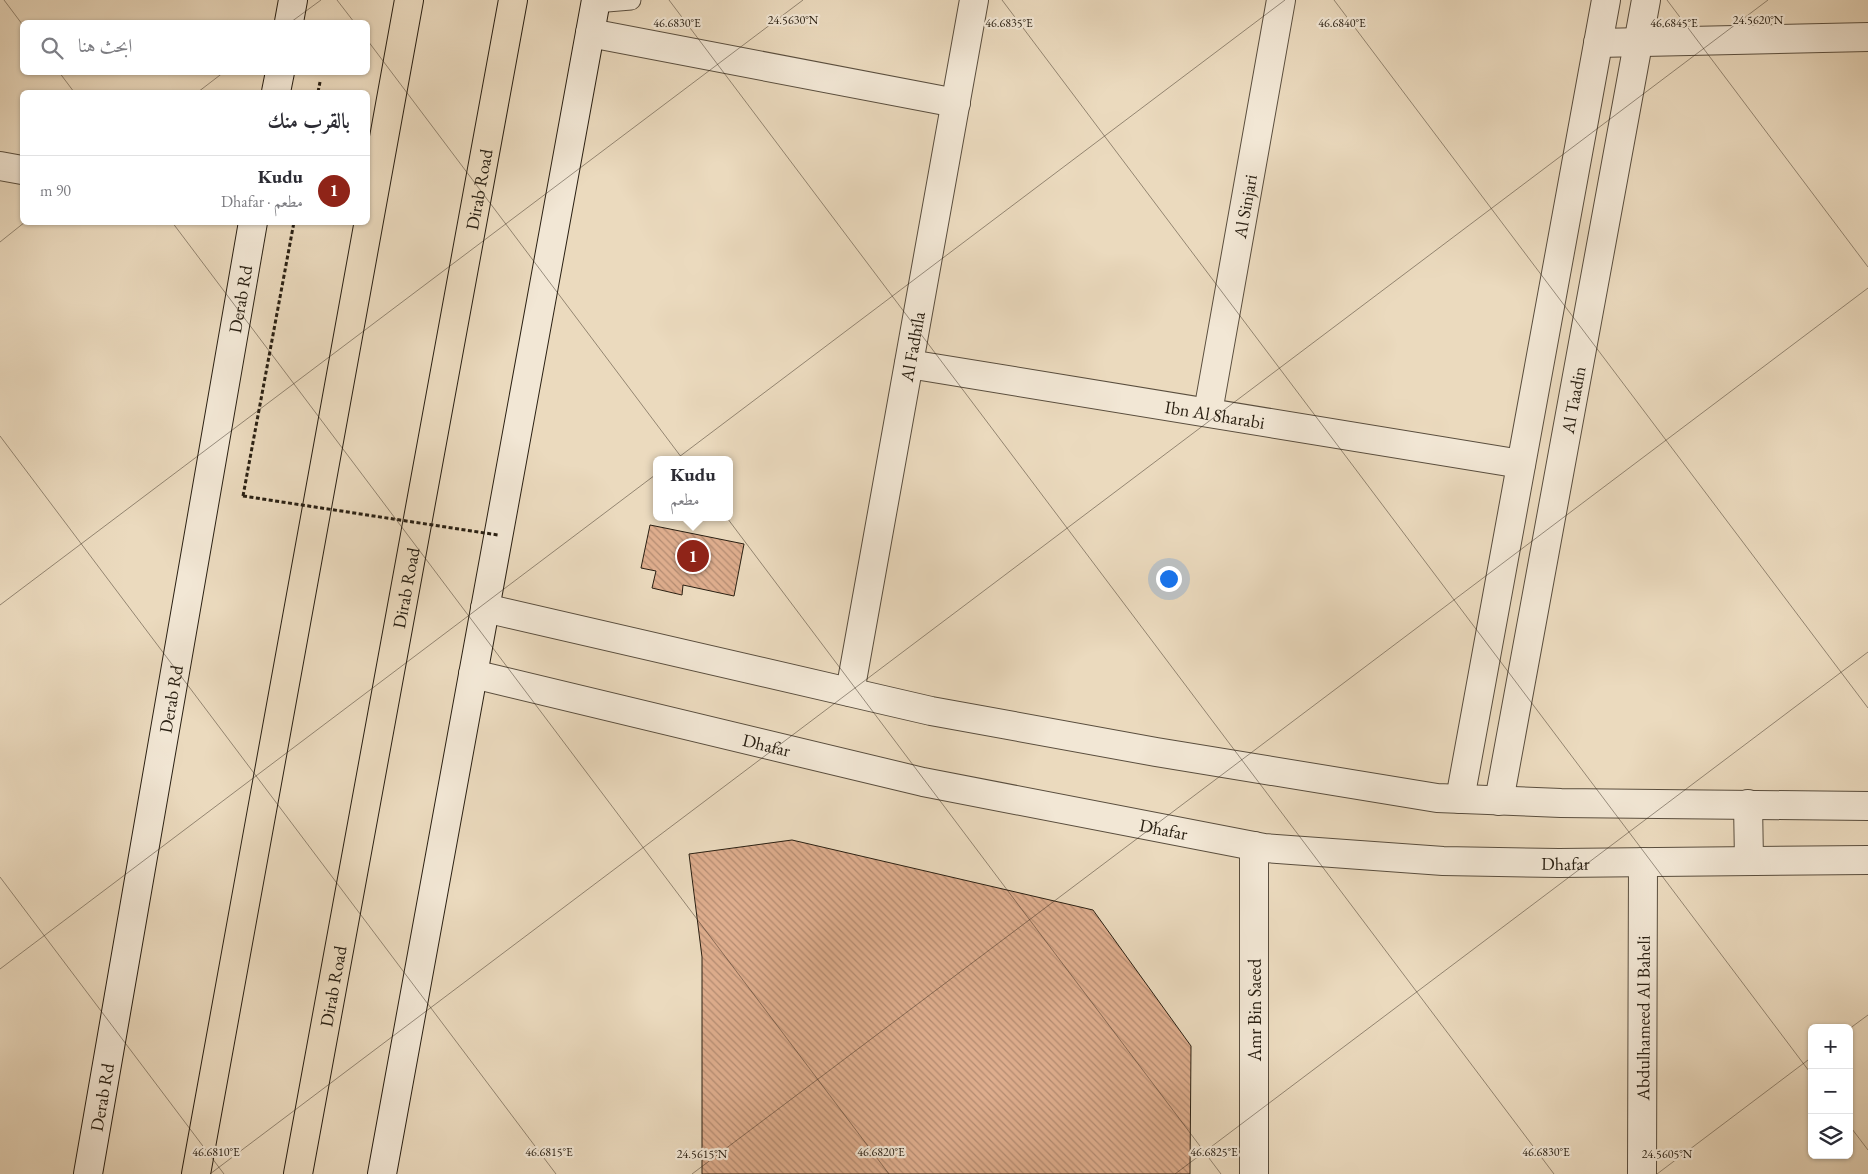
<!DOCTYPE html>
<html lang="ar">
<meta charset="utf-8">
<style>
body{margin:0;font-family:"EB Garamond",Amiri,serif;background:#f2f2f3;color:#2b2b33;direction:rtl}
.controls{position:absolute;right:15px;bottom:15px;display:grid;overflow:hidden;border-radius:8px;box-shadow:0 1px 4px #0004}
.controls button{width:45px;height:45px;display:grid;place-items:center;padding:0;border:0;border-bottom:1px solid #e1e1e2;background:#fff;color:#2b2b33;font:25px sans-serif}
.you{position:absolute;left:1168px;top:578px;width:18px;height:18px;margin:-12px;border:4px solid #fff;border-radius:50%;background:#1a73e8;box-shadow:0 0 0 8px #1a73e833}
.badge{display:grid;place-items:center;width:32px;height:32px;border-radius:50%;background:#8f2418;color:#fff;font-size:16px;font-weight:700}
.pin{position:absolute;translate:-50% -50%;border:2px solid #fff;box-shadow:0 1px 5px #0006}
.popup{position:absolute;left:653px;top:456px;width:80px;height:65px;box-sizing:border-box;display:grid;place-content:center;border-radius:8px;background:#fff;filter:drop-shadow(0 1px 4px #0005);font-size:16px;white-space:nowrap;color:#7c7c81}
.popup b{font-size:19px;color:#2b2b33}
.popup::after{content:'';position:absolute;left:50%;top:100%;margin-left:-10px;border:10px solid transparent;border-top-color:#fff}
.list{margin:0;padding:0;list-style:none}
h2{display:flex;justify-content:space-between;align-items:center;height:65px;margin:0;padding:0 20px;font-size:21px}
h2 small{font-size:16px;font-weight:400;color:#7c7c81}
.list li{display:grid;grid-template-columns:32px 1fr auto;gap:15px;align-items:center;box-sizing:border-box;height:70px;padding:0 20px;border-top:1px solid #e1e1e2}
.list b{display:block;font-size:19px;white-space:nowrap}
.list p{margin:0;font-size:16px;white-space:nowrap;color:#7c7c81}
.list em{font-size:16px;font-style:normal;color:#7c7c81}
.icon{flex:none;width:28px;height:28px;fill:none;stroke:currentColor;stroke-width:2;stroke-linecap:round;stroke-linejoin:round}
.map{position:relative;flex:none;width:1868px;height:1174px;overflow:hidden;direction:ltr}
.search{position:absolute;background:#fff;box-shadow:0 1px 4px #0004;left:20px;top:20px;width:350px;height:55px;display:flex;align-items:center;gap:12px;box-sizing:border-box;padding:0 18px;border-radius:8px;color:#7c7c81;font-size:19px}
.panel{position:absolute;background:#fff;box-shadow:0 1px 4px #0004;left:20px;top:90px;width:350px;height:135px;border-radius:8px;direction:rtl}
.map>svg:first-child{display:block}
</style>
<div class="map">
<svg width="1868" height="1174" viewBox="0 0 1868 1174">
<defs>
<pattern id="building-back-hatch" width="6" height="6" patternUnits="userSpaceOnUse" patternTransform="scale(1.25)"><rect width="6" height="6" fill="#dead8d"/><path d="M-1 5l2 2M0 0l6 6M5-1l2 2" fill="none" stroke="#b48c72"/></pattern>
</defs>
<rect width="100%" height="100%" fill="#ebdabe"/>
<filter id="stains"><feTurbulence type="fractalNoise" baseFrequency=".004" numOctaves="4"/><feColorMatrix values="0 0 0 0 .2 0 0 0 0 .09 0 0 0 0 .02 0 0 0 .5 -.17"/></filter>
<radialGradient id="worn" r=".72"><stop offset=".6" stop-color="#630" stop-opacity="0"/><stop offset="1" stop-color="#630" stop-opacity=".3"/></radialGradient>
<g fill="url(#building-back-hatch)" stroke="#2a2013">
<polygon points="650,525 744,544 734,596 683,585 682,595 652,588 656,571 641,568"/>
<polygon points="792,840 1093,910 1191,1046 1190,1174 702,1174 702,957 689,854"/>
</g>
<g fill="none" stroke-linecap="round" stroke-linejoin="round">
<g stroke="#5a4e3e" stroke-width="21">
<polyline id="lane" points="595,3 631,0"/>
</g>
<g stroke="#5a4e3e" stroke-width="30">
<g id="street">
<polyline points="590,33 956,103"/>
<polyline points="1598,43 1868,37"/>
<polyline points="0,166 22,170"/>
<path id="s1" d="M 909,364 L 1521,464"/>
<path id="s2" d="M 1208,412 L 1281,0"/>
<polyline points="485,608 931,711 1156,752 1437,798 1561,803 1868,806"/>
<path id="s3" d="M 473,674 L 923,782 L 1264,848 L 1443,861 L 1559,863 L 1868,860"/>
<path id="s4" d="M 850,692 L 974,0"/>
<polyline points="1460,799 1606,0"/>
<path id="s5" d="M 1499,801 L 1646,0"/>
<polyline points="1748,804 1749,861"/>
<polyline points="1254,846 1254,1174"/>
<path id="s6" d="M 1642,1174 L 1643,862"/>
</g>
</g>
<g stroke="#2a2013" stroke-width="30">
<g id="secondary">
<polyline points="289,22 293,0"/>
<polyline points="276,92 280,72"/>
<path id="s7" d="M 88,1174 L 253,222"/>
<polyline points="382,1174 596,0"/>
</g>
</g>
<g stroke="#2a2013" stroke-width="30">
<g id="highway">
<polyline points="196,1174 409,0"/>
<path id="s8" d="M 298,1174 L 513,0"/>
</g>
</g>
<g stroke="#2a2013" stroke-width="3" stroke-dasharray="4 2.5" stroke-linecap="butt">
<polyline points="318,92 320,82"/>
<polyline points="243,496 294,222"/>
</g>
<use href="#lane" stroke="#f2e7d5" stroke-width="19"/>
<use href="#street" stroke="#f2e7d5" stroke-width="28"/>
<use href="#secondary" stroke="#f2e7d5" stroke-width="28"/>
<use href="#highway" stroke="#ebdabe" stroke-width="28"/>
<polyline stroke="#2a2013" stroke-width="3" stroke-dasharray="4 2.5" stroke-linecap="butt" points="243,496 498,535"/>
</g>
<path fill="none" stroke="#2a2013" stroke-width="1" stroke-opacity="0.45" d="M 4,0 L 22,24M 337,0 L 354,22M 669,0 L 1554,1174M 1002,0 L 1812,1075M 1334,0 L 1868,708M 1667,0 L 1868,267M 291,22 L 321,0M 368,41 L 1221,1174M 59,72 L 74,92M 198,92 L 224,72M 172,222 L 889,1174M 0,242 L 25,222M 0,436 L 556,1174M 0,605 L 803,0M 0,877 L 224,1174M 0,969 L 1285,0M 1849,1029 L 1868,1015M 1849,1125 L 1868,1150M 210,1174 L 1768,0M 692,1174 L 1868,288M 1175,1174 L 1868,652M 1657,1174 L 1812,1057"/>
<g text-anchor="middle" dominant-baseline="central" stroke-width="4.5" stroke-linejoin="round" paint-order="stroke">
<g font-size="18" fill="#2a2013" stroke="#f2e7d5">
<text stroke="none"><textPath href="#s8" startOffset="1001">Dirab Road</textPath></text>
<text stroke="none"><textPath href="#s2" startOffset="209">Al Sinjari</textPath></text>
<text stroke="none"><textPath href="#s7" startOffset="888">Derab Rd</textPath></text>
<text stroke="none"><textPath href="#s4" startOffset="351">Al Fadhila</textPath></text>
<text stroke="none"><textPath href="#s5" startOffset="408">Al Taadin</textPath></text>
<text stroke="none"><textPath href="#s1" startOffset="310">Ibn Al Sharabi</textPath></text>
<text stroke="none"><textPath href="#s8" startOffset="596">Dirab Road</textPath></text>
<text stroke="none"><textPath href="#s7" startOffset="482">Derab Rd</textPath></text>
<text stroke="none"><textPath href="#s3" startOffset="302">Dhafar</textPath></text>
<text stroke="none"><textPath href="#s3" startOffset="708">Dhafar</textPath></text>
<text stroke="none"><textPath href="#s3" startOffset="1112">Dhafar</textPath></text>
<text stroke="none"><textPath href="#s8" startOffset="191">Dirab Road</textPath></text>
<text transform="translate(1254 1010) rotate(-90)">Amr Bin Saeed</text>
<text stroke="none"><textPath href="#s6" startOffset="156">Abdulhameed Al Baheli</textPath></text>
<text stroke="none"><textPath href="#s7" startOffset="78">Derab Rd</textPath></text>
</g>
</g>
<g font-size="12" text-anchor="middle" fill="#2a2013" stroke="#f2e7d5" stroke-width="4.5" stroke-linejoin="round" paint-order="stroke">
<text x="793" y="24">24.5630°N</text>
<text x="1758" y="24">24.5620°N</text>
<text x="677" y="27">46.6830°E</text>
<text x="1009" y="27">46.6835°E</text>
<text x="1342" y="27">46.6840°E</text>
<text x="1674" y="27">46.6845°E</text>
<text x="216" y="1156">46.6810°E</text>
<text x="549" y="1156">46.6815°E</text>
<text x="881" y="1156">46.6820°E</text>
<text x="1214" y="1156">46.6825°E</text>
<text x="1546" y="1156">46.6830°E</text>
<text x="702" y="1158">24.5615°N</text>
<text x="1667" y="1158">24.5605°N</text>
</g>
<rect width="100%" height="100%" filter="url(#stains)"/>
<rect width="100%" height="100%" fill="url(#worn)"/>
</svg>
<div class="controls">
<button>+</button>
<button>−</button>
<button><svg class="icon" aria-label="layers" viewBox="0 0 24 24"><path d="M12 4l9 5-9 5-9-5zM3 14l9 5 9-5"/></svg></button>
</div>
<div class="you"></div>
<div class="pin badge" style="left:693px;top:556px">1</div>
<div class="popup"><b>Kudu</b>مطعم</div>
<div class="search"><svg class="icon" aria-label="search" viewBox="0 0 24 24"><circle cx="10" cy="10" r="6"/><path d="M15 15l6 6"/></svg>ابحث هنا</div>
<section class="panel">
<h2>بالقرب منك<small></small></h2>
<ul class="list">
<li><span class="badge">1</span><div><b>Kudu</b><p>مطعم · Dhafar</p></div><em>90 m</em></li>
</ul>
</section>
</div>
